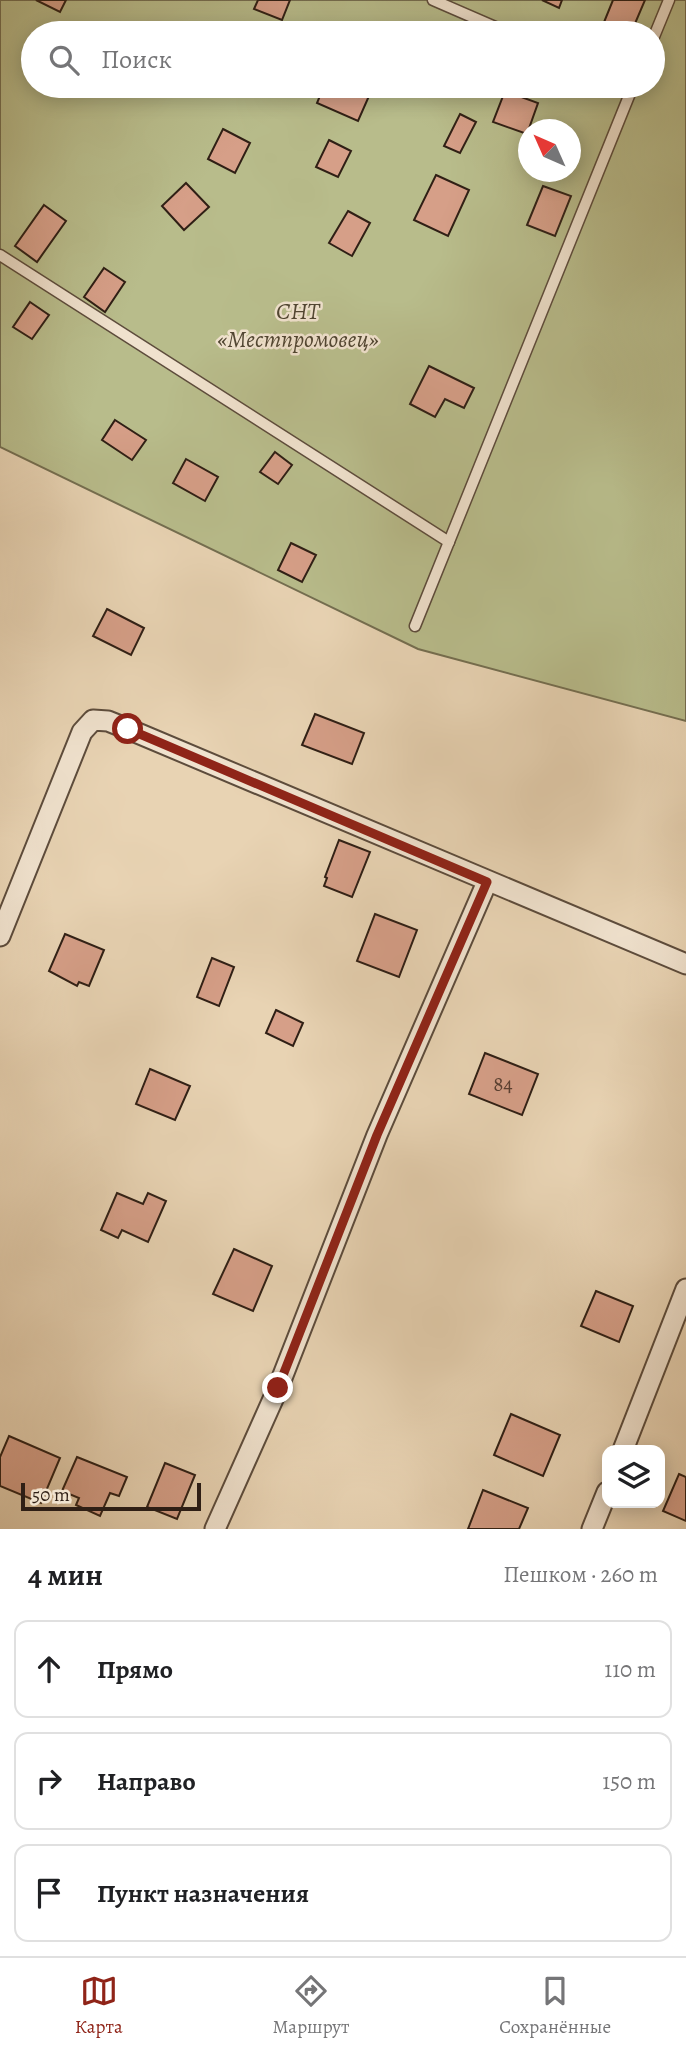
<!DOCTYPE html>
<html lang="ru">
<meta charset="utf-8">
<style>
body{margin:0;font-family:Alegreya,serif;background:#f6f6f6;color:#202124}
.controls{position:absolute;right:21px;bottom:21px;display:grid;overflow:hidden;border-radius:14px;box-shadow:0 4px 18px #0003}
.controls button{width:63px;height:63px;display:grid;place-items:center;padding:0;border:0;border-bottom:2px solid #e0e0e0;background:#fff;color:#202124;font:35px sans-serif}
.compass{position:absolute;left:518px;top:119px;width:63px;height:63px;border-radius:50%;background:#fff;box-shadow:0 4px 18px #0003;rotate:315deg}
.scale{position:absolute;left:21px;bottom:18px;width:180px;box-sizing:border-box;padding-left:7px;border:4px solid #2f1f15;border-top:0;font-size:19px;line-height:24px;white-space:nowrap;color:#2f1f15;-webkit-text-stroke:5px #f0e2ce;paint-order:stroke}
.stop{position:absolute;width:21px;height:21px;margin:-16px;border:5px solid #8f2418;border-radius:50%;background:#fff}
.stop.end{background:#8f2418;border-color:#fff;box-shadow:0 2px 7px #0008}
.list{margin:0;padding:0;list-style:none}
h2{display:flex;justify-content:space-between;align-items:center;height:91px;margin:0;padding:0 28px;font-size:30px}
h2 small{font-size:23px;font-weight:400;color:#757577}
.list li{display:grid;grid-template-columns:46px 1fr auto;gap:21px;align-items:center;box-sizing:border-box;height:98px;margin:0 14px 14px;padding:0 14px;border:2px solid #e0e0e0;border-radius:14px}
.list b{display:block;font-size:26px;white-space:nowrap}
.list em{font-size:23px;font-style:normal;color:#757577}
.icon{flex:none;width:38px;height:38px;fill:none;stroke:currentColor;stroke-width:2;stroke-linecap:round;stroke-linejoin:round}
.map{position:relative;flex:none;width:686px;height:1529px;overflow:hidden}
.search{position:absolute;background:#fff;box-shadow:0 4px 18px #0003;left:21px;right:21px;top:21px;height:77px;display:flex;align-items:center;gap:18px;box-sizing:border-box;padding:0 24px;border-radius:38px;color:#757577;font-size:26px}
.sheet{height:427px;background:#fff}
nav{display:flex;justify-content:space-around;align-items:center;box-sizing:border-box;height:98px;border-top:2px solid #e0e0e0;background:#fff;font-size:19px;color:#757577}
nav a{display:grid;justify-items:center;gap:4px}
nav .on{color:#8f2418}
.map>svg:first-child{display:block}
</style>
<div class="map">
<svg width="686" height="1529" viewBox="0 0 686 1529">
<rect width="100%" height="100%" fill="#e8d3b3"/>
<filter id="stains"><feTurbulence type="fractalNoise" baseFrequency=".00286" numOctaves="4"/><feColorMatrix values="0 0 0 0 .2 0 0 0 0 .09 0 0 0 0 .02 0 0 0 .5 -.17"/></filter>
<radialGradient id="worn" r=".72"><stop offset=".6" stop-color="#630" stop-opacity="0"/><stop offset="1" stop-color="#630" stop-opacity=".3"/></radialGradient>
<path fill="#b8bc8b" stroke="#746e50" stroke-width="2" fill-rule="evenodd" d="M 0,0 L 686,0 L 686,721 L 418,649 L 0,447 ZM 33,33 L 653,33 L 653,86 L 33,86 ZM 528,130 L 570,130 L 570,172 L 528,172 Z"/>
<g fill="#d69f88" stroke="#2f1f15" stroke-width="2">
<polygon points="36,0 66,0 60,12"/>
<polygon points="258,0 290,0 282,20 254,9"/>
<polygon points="542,0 562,0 559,8"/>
<polygon points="613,0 645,0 631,33 600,32"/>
<polygon points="324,86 345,86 369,96 358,121 317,103"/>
<polygon points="505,91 538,103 527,134 493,122"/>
<polygon points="460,114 476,122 460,153 444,146"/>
<polygon points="223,129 250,143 235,173 208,159"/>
<polygon points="329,140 351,151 338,177 316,167"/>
<polygon points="436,175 469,190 448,236 414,220"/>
<polygon points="186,183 209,207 184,230 162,206"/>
<polygon points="543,186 571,196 555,236 527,225"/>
<polygon points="44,205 66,221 37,262 15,246"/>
<polygon points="348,211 370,223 352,256 329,243"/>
<polygon points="104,268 125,282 105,312 84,297"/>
<polygon points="30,302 49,315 32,339 13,327"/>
<polygon points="429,366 474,388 464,408 445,399 435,417 410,404"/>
<polygon points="115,420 146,440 132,460 102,440"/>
<polygon points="275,452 292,465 278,484 260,472"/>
<polygon points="186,459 218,477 205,501 173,483"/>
<polygon points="291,543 316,555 302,582 278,570"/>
<polygon points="107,609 144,628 131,655 93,636"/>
<polygon points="315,714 364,733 352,764 302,745"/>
<polygon points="339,840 370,852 352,897 324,886 327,878 325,877"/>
<polygon points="375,914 417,930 399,977 357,961"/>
<polygon points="65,934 104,950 89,986 79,982 77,986 49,971"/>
<polygon points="212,958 234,967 219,1006 197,997"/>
<polygon points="276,1010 303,1023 293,1046 266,1033"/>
<polygon points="485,1053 538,1074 522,1115 469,1094"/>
<polygon points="150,1069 190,1086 175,1120 136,1104"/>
<polygon points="117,1193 143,1204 148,1193 166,1201 148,1242 122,1230 118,1238 101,1230"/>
<polygon points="234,1249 272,1266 253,1311 213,1294"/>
<polygon points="596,1291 633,1306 619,1342 581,1326"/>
<polygon points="511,1414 560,1435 543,1476 494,1455"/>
<polygon points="9,1436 60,1458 41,1503 0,1486 0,1457"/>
<polygon points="77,1457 127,1477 119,1496 110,1493 100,1516 76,1505 79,1498 62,1491"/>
<polygon points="165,1463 195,1475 177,1519 147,1507"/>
<polygon points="679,1474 686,1477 686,1521 663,1511"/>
<polygon points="483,1490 528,1508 519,1529 468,1529"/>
</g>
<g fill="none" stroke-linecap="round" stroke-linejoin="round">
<g stroke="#5d4c3c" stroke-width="13">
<g id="lane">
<polyline points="433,0 509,33"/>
<polyline points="653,39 669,0"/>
<polyline points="0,255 449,542"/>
<polyline points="415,626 633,86"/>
</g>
</g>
<g stroke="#5d4c3c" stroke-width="23">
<g id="street">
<polyline points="0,936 82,732 93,720 108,721 128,729 686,964"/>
<polyline points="623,1450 686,1289"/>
<polyline points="215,1529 278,1388 377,1135 487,882"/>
<polyline points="592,1529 607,1492"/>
</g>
</g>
<use href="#lane" stroke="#f0e2ce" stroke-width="10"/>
<use href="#street" stroke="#f0e2ce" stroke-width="19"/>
</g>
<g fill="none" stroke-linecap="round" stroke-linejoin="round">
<polyline stroke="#8f2418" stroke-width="9" points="128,729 487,882 377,1135 278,1388"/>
</g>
<g text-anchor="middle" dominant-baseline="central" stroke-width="5" stroke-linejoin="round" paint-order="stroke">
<g font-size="21" fill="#593f32">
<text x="503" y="1084">84</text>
</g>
<g font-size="24" font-style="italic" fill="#514632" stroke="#f0e2ce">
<text x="298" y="311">СНТ<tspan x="298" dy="28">«Местпромовец»</tspan></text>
</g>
</g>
<rect width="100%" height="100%" filter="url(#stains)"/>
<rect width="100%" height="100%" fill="url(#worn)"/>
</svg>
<div class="controls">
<button><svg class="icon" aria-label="layers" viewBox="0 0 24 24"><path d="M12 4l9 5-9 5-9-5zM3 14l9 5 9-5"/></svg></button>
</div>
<svg class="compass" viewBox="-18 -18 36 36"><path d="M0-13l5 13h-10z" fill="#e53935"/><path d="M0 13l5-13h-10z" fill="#757577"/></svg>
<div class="scale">50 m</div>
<div class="stop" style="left:128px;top:729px"></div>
<div class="stop end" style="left:278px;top:1388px"></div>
<div class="search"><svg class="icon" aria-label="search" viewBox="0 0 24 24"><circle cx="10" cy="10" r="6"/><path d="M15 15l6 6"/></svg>Поиск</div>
</div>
<section class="sheet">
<h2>4 мин<small>Пешком · 260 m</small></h2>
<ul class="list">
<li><svg class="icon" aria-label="ahead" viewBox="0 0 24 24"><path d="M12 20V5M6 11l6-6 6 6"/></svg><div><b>Прямо</b></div><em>110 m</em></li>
<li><svg class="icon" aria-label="right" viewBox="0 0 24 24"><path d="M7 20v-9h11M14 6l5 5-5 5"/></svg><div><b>Направо</b></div><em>150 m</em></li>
<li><svg class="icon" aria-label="arrive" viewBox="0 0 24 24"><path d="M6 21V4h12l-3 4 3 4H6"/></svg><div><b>Пункт назначения</b></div></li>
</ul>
</section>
<nav>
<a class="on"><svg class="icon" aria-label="map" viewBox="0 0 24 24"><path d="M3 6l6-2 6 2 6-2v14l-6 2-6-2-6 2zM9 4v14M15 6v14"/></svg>Карта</a>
<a><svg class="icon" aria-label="directions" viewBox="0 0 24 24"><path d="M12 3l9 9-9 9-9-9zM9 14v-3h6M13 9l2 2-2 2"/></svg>Маршрут</a>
<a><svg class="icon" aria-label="saved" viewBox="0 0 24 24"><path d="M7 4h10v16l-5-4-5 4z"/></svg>Сохранённые</a>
</nav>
